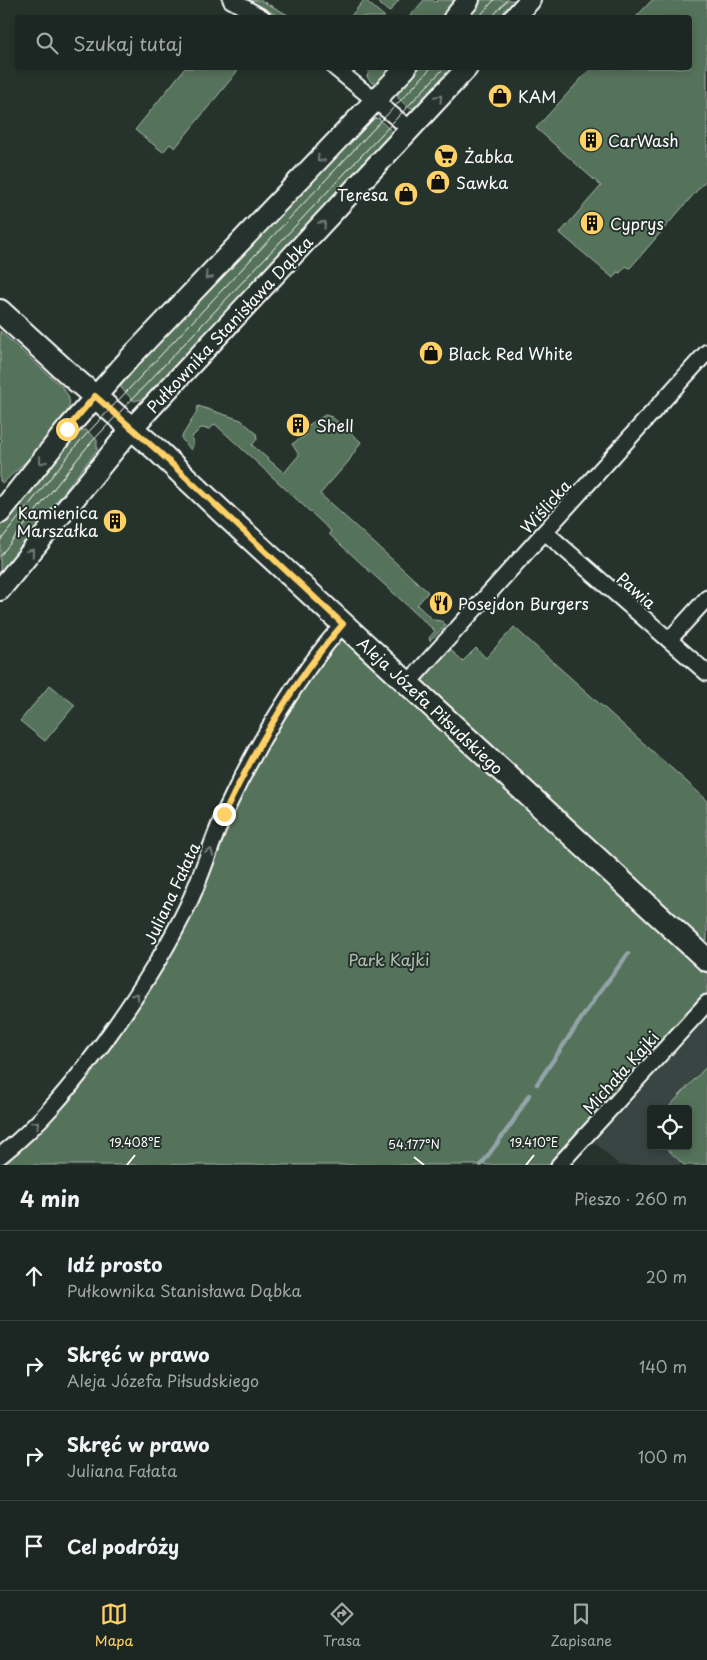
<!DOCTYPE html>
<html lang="pl">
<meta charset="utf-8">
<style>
body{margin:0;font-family:"Playpen Sans",sans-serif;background:#252e2a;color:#f1f3f6}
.controls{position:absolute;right:15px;bottom:15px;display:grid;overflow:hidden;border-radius:5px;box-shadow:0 2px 8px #0003}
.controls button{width:45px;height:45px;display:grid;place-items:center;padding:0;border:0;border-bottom:1px solid #3a4340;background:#1c2622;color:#f1f3f6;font:25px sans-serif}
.stop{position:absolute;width:15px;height:15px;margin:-11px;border:4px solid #ffd166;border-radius:50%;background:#fff}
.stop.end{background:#ffd166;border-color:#fff;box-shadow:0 1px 5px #0008}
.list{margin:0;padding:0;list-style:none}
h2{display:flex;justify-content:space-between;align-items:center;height:65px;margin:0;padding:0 20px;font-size:21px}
h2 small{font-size:16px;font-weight:400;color:#a0a5a5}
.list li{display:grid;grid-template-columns:32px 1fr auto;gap:15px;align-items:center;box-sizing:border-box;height:90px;padding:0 20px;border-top:1px solid #3a4340}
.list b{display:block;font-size:19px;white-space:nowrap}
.list p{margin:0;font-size:16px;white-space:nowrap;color:#a0a5a5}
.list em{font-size:16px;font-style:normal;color:#a0a5a5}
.icon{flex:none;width:28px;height:28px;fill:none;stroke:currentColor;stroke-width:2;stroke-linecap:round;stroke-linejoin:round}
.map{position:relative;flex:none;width:707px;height:1165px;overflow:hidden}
.search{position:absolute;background:#1c2622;box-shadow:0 2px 8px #0003;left:15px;right:15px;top:15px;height:55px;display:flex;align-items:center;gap:12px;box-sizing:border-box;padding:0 18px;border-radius:5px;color:#a0a5a5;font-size:19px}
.sheet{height:425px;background:#1c2622}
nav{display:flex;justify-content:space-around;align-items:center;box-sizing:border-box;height:70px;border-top:1px solid #3a4340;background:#1c2622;font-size:14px;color:#a0a5a5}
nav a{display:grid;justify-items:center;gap:2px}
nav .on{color:#ffd166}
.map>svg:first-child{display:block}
</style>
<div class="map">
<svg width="707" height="1165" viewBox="0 0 707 1165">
<rect width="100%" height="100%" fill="#26332d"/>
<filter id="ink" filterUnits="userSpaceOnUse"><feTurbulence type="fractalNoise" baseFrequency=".02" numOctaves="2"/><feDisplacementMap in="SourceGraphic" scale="10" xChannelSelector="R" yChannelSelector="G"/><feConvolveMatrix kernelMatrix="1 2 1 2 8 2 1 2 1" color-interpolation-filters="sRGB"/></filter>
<g filter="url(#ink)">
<path fill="#394442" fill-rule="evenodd" d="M 707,1013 L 707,1165 L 619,1165 L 592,1140 ZM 651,1109 L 688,1109 L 688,1146 L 651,1146 Z"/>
<g fill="#55725a" stroke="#aab8ac">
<polygon points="248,0 260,0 292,17 280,17"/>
<polygon points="364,0 365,0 385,17 350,17"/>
<polygon points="375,0 399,0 389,12"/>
<polygon points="424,0 432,0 436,2 438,0 456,0 440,17 409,17"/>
<polygon points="481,0 518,0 503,17 466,18"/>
<polygon points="652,0 707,0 707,179 630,268 626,266 620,273 617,272 613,278 560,233 601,186 536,128 591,68 690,68 690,18 636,17"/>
<polygon points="185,68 240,68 175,148 170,144 163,152 135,130"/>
<path d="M 370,68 L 393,68 C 387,74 382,84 372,83 L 367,77 Z"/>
<polygon points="418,68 456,68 420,106 415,108 409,108 398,98 398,88"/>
<polygon points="380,118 379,119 389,129 390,128 392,135 146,398 134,401 121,388 123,378 371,119"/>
<path d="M 0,331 L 61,386 C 66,392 71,398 69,407 C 66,426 19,468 3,483 L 0,481 L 0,443 L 2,440 L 0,438 Z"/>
<path d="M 198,406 L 241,420 L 256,433 L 257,439 L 252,445 L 284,473 L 299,455 L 292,444 L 306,435 L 302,429 L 325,415 L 332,417 L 361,442 L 348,462 L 320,494 L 428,592 L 417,605 L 433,620 L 442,621 L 446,625 L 430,641 L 429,638 L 435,631 L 329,534 L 331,531 L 215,424 L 210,429 L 201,428 L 191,438 C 194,442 194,445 191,450 L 181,438 L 196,413 Z"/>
<polygon points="86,430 97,440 97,450 0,573 0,526 73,434 77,431"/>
<polygon points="514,627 707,800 707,944 416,674 444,644 463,661 476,648 486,658"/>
<polygon points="337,631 707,973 707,1003 559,1165 0,1165 0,1156 15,1145 141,988 224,815"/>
<polygon points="50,685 75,705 45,741 20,721"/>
<polygon points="707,1066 707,1165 684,1165 664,1146 688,1146 688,1109 667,1109"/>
</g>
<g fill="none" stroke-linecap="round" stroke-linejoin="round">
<g stroke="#92a4a9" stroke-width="4.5">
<polyline points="537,1084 596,997 628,954"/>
<polyline points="481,1165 512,1123 529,1095"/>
</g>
<g stroke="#fff" stroke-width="19">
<g id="minor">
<polyline points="231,0 263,18"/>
<polyline points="335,68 410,129"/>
<polyline points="545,532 707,673"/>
<polyline points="669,640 707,598"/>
<polyline points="408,683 707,352"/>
<path d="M 0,1156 C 41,1124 73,1084 104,1042 C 135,999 164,955 187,907 C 202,876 211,843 225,812 C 255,747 296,678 343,624"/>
<polyline points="559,1165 707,1003"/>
</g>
</g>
<g stroke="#fff" stroke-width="24">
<g id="tertiary">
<polyline points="454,18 469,0"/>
<polyline points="514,18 530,0"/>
<polyline points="0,513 67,429 127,361 406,68"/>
<polyline points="0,590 132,428 467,68"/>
</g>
</g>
<g stroke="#fff" stroke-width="26">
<polyline id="secondary" points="0,311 70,375 159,452 223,513 707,960"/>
</g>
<use href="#minor" stroke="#26332d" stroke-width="15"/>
<use href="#tertiary" stroke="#26332d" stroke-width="20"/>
<use href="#secondary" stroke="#26332d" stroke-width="22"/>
<g stroke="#fff" stroke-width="1">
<polyline points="478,18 494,0"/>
<polyline points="491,18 507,0"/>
<polyline points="0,541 80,441 431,68"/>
<polyline points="0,556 87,447 444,68"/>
</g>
</g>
<defs><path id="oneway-chevron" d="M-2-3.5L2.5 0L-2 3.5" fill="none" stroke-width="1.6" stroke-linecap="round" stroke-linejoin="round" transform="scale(1.25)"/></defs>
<g stroke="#727a76">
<use href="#oneway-chevron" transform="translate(439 98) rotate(-47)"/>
<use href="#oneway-chevron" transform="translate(320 159) rotate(133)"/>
<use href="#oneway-chevron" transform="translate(323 224) rotate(-47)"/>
<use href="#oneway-chevron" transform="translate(208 276) rotate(134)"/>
<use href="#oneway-chevron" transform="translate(42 461) rotate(128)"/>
<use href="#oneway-chevron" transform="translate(31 552) rotate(-51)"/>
<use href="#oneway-chevron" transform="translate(210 852) rotate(-69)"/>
<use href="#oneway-chevron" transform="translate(136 996) rotate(-55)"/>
<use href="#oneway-chevron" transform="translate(36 1124) rotate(-44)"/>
</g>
</g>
<g fill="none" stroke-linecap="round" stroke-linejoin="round" filter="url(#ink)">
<path stroke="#ffd166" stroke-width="6" d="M 67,429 L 95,396 L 159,452 L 343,624 C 294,680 256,747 224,814"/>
</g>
<path fill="none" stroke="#fff" stroke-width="2" d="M 414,1157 L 424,1165M 127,1165 L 135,1155M 526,1165 L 534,1155"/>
<defs>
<g id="shop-disc" transform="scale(1.25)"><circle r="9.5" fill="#ffd166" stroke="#26332d"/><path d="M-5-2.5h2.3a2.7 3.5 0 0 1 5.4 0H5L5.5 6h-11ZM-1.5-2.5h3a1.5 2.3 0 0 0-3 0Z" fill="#111"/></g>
<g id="building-disc" transform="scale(1.25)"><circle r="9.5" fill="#ffd166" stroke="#26332d"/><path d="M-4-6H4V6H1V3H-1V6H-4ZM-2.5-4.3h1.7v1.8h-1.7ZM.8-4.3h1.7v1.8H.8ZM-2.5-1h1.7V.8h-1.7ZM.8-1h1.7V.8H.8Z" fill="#111"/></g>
<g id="supermarket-disc" transform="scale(1.25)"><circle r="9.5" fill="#ffd166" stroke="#26332d"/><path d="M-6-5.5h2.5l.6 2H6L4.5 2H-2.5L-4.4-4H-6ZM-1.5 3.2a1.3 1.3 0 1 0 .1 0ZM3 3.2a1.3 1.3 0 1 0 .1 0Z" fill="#111"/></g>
<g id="restaurant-disc" transform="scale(1.25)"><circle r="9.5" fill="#ffd166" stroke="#26332d"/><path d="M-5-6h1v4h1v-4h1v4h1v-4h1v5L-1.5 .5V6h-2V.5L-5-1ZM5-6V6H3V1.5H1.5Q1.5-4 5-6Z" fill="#111"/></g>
</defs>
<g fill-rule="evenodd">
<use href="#shop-disc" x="500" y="96"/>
<use href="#building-disc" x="591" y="140"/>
<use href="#supermarket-disc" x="446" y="156"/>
<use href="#shop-disc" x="438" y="182"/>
<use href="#shop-disc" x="406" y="194"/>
<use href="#building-disc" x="592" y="223"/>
<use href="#shop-disc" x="431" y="353"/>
<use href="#building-disc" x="298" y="425"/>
<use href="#building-disc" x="115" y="521"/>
<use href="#restaurant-disc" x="441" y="603"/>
</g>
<g text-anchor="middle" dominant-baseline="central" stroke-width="4" stroke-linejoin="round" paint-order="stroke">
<g font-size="16" fill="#fff" stroke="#26332d" text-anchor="start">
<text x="518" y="96">KAM</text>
<text x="608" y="140">CarWash</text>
<text x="464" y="156">Żabka</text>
<text x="456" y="182">Sawka</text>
<text x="388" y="194" text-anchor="end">Teresa</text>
<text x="610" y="223">Cyprys</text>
<text x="448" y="353">Black Red White</text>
<text x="316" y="425">Shell</text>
<text x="98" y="512" text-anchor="end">Kamienica<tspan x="98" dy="18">Marszałka</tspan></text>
<text x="458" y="603">Posejdon Burgers</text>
</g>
<g font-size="16" fill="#fff" stroke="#26332d">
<text transform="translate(229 324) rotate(-47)">Pułkownika Stanisława Dąbka</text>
<text transform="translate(545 506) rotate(-48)">Wiślicka</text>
<text transform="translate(637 590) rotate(41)">Pawia</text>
<text transform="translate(431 705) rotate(43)">Aleja Józefa Piłsudskiego</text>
<text transform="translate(171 893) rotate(-65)">Juliana Fałata</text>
<text transform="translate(620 1072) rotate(-48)">Michała Kajki</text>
</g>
<g font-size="16" fill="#b2c0b5" stroke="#26332d">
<text x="389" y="959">Park Kajki</text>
</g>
</g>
<g font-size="12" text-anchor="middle" fill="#fff" stroke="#26332d" stroke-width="4" stroke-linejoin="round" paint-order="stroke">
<text x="135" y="1147">19.408°E</text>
<text x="534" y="1147">19.410°E</text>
<text x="414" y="1149">54.177°N</text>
</g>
</svg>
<div class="controls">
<button><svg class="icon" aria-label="locate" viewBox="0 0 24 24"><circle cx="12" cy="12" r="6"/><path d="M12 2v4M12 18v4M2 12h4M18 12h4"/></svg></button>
</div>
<div class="stop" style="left:67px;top:429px"></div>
<div class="stop end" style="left:224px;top:814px"></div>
<div class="search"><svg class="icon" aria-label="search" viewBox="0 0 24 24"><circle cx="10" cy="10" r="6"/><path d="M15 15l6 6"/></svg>Szukaj tutaj</div>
</div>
<section class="sheet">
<h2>4 min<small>Pieszo · 260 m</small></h2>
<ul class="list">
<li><svg class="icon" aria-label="ahead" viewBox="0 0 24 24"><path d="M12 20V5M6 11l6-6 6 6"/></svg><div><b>Idź prosto</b><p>Pułkownika Stanisława Dąbka</p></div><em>20 m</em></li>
<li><svg class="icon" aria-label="right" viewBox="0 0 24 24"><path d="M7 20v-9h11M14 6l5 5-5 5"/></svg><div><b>Skręć w prawo</b><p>Aleja Józefa Piłsudskiego</p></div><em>140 m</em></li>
<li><svg class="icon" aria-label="right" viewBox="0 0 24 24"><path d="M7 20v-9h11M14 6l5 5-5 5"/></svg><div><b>Skręć w prawo</b><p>Juliana Fałata</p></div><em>100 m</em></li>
<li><svg class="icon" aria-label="arrive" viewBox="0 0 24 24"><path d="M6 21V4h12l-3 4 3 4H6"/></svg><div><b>Cel podróży</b></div></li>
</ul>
</section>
<nav>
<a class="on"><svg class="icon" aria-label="map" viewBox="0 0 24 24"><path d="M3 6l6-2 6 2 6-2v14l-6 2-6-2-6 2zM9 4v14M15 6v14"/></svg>Mapa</a>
<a><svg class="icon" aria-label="directions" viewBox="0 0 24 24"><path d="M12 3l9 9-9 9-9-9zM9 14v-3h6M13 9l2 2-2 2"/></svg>Trasa</a>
<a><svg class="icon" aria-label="saved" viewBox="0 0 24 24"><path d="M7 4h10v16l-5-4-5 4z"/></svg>Zapisane</a>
</nav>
